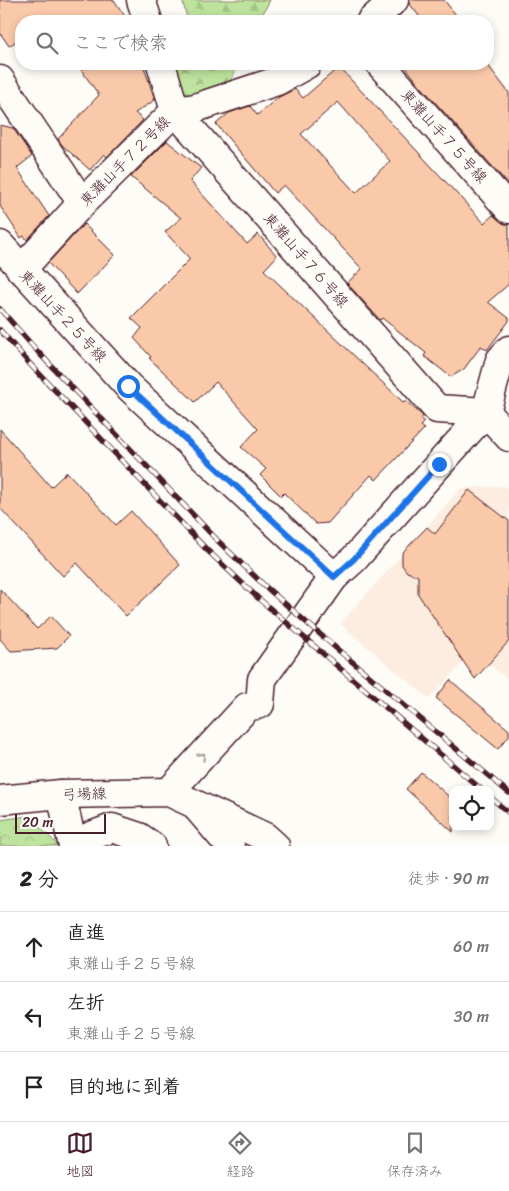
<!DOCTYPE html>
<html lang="ja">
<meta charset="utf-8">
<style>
body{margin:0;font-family:Sriracha,"Klee One",sans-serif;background:#f2f2f2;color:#222}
.controls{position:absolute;right:15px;bottom:15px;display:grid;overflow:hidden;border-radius:10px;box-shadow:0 2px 8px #0003}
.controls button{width:45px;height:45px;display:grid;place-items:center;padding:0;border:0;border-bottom:1px solid #e0e0e0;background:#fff;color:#222;font:25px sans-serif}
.scale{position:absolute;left:15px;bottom:12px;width:91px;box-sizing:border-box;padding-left:5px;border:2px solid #4a1f2b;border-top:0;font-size:14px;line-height:18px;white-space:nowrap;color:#4a1f2b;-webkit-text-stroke:4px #fdfcf7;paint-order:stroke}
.stop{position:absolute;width:15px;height:15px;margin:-11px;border:4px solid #1a73e8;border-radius:50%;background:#fff}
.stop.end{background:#1a73e8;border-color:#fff;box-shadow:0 1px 5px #0008}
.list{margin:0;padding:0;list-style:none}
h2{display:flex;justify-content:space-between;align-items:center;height:65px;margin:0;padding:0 20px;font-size:21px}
h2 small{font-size:16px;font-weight:400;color:#767676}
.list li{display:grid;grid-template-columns:32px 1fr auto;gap:15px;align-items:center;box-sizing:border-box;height:70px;padding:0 20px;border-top:1px solid #e0e0e0}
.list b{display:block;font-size:19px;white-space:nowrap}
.list p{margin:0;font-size:16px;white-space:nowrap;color:#767676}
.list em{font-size:16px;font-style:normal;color:#767676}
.icon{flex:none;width:28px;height:28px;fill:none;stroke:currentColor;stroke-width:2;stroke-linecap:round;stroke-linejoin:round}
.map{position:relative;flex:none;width:509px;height:846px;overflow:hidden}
.search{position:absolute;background:#fff;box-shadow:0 2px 8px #0003;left:15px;right:15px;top:15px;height:55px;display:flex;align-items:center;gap:12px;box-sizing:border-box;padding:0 18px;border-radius:20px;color:#767676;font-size:19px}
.sheet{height:275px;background:#fff}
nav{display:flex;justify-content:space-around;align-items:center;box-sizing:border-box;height:70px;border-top:1px solid #e0e0e0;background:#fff;font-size:14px;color:#767676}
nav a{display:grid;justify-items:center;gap:2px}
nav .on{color:#4a1f2b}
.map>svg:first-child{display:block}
</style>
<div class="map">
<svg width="509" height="846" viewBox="0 0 509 846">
<defs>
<pattern id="forest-firs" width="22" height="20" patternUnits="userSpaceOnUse" patternTransform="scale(1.25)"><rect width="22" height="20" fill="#bee39e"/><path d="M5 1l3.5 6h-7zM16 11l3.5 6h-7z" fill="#a5c288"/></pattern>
<pattern id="park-crowns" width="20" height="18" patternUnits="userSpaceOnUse" patternTransform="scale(1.25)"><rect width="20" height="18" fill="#bee39e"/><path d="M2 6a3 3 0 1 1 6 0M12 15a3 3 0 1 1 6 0" fill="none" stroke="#a5c288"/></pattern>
</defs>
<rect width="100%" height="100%" fill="#fdfcf7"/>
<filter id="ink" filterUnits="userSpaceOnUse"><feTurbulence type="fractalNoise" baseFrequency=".02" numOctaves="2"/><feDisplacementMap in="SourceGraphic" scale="10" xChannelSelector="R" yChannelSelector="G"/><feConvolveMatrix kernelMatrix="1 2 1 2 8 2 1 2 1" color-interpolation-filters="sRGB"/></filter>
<g filter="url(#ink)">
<polygon fill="#fcede0" points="505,486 509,491 509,680 473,652 429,699 340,624 461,488"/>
<g fill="url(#forest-firs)" stroke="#848164">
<polygon points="182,0 270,0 259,21 188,21"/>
<polygon points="171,64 239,64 230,82 181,99"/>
</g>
<polygon fill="url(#park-crowns)" stroke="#848164" points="28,816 59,846 0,846 0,820"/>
<g fill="#fac9a9" stroke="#4a1f2b" fill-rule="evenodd">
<polygon points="0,0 114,0 128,21 49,21 48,20 46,21 21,21 21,38 9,46 0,33"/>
<polygon points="409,0 444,0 456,15 448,21 423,21 409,3"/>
<polygon points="77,64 143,64 155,100 135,113 143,120 107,157 104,154 90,170 62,145 58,139 99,95"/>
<polygon points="403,64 487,64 509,93 509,185 418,83"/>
<path d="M 339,67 L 484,223 L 493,215 L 504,224 L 509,224 L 509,284 L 488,302 L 509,318 L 509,321 L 487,350 L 481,346 L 464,369 L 451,377 L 424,356 L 426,353 L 382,318 L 380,320 L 347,283 L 362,269 L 284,185 L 275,193 L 216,124 L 229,113 L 250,106 L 257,115 L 279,97 L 295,89 L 303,98 ZM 338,102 L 390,161 L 356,193 L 301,134 Z"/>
<polygon points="0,125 13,128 32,156 17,168 49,216 27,240 24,236 21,238 0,206"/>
<polygon points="167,141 201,168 190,181 247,244 258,234 277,256 264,270 404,403 406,401 423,416 421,419 424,422 420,426 424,429 376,480 371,475 328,523 316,524 284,493 281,496 260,475 266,469 241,447 258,429 216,382 195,402 149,358 151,357 134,338 142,328 131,318 190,259 165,232 181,218 131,177"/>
<polygon points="84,224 115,255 77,294 48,263"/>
<polygon points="0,429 51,487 67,472 116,525 131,511 180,565 126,616 77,563 63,576 0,508"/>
<polygon points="469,490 509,521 509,641 475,679 418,594 418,576 407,572 402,565 402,553 427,527 435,534"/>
<polygon points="0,589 37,629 51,616 69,636 57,648 11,651 0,639"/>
<polygon points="450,680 509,730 509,736 498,749 436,698"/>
<polygon points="421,772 453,800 453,832 406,789"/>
</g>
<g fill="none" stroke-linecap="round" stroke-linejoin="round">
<g stroke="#4a1f2b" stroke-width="31">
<g id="minor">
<polyline points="141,0 148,21"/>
<polyline points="371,21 394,0"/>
<polyline points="161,64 175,111 437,409 486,412"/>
<polyline points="380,64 509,209"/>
<polyline points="0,80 82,203"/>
<polyline points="0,245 128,386 334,577"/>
<polyline points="21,270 82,203 175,111 195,108 277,81 307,64"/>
<polyline points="486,412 509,437"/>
<polyline points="169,792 247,707 260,704 262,679 334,577 354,559 486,412 500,360 509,350"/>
<polyline points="61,794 73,846"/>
<polyline points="0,800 61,794 169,792 265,837 275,846"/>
<polyline points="200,811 230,846"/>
<polyline points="73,843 112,828 139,837 152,846"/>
</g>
</g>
<use href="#minor" stroke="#fdfcf7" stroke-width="28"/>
<g stroke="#4a1f2b" stroke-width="5.5">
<g id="rail">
<polyline points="0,309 39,353 217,540 267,588 337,649 509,793"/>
<polyline points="0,330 29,363 207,550 258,598 482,790"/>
<polyline points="490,797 509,813"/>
</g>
</g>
<use href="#rail" stroke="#fdfcf7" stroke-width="4" stroke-dasharray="11" stroke-linecap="butt"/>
</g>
<defs><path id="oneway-chevron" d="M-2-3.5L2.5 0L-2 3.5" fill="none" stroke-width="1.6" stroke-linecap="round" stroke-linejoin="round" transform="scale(1.25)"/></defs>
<use stroke="#ac999b" href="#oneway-chevron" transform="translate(202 756) rotate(-47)"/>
</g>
<g fill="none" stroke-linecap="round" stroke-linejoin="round" filter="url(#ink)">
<polyline stroke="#1a73e8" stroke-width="6" points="128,386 334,577 354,559 439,464"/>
</g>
<g text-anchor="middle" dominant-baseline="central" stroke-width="4" stroke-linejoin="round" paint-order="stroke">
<g font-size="15" fill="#4a1f2b" stroke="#fdfcf7">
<text transform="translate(444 136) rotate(48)">東灘山手７５号線</text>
<text transform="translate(125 161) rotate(-45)">東灘山手７２号線</text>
<text transform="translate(306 260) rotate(49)">東灘山手７６号線</text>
<text transform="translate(63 316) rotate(47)">東灘山手２５号線</text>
<text transform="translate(84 794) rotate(-2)">弓場線</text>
</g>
</g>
</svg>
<div class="controls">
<button><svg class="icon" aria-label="locate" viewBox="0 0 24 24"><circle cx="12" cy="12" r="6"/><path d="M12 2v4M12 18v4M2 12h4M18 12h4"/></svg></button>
</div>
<div class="scale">20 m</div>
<div class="stop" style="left:128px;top:386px"></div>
<div class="stop end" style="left:439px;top:464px"></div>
<div class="search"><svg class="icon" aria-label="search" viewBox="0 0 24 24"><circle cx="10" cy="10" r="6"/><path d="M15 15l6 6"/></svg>ここで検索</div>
</div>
<section class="sheet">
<h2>2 分<small>徒歩 · 90 m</small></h2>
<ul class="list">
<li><svg class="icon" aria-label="ahead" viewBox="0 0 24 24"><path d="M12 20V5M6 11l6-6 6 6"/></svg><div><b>直進</b><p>東灘山手２５号線</p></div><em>60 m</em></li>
<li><svg class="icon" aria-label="left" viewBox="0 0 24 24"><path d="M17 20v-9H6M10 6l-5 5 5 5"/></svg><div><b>左折</b><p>東灘山手２５号線</p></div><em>30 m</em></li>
<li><svg class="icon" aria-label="arrive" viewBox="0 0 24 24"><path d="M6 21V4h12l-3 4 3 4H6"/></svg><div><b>目的地に到着</b></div></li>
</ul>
</section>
<nav>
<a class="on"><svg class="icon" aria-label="map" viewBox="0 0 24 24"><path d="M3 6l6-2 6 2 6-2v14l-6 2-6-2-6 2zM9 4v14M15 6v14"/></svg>地図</a>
<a><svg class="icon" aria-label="directions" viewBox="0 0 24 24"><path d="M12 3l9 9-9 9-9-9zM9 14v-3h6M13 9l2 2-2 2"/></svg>経路</a>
<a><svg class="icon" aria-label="saved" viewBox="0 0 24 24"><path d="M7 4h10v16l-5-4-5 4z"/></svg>保存済み</a>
</nav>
